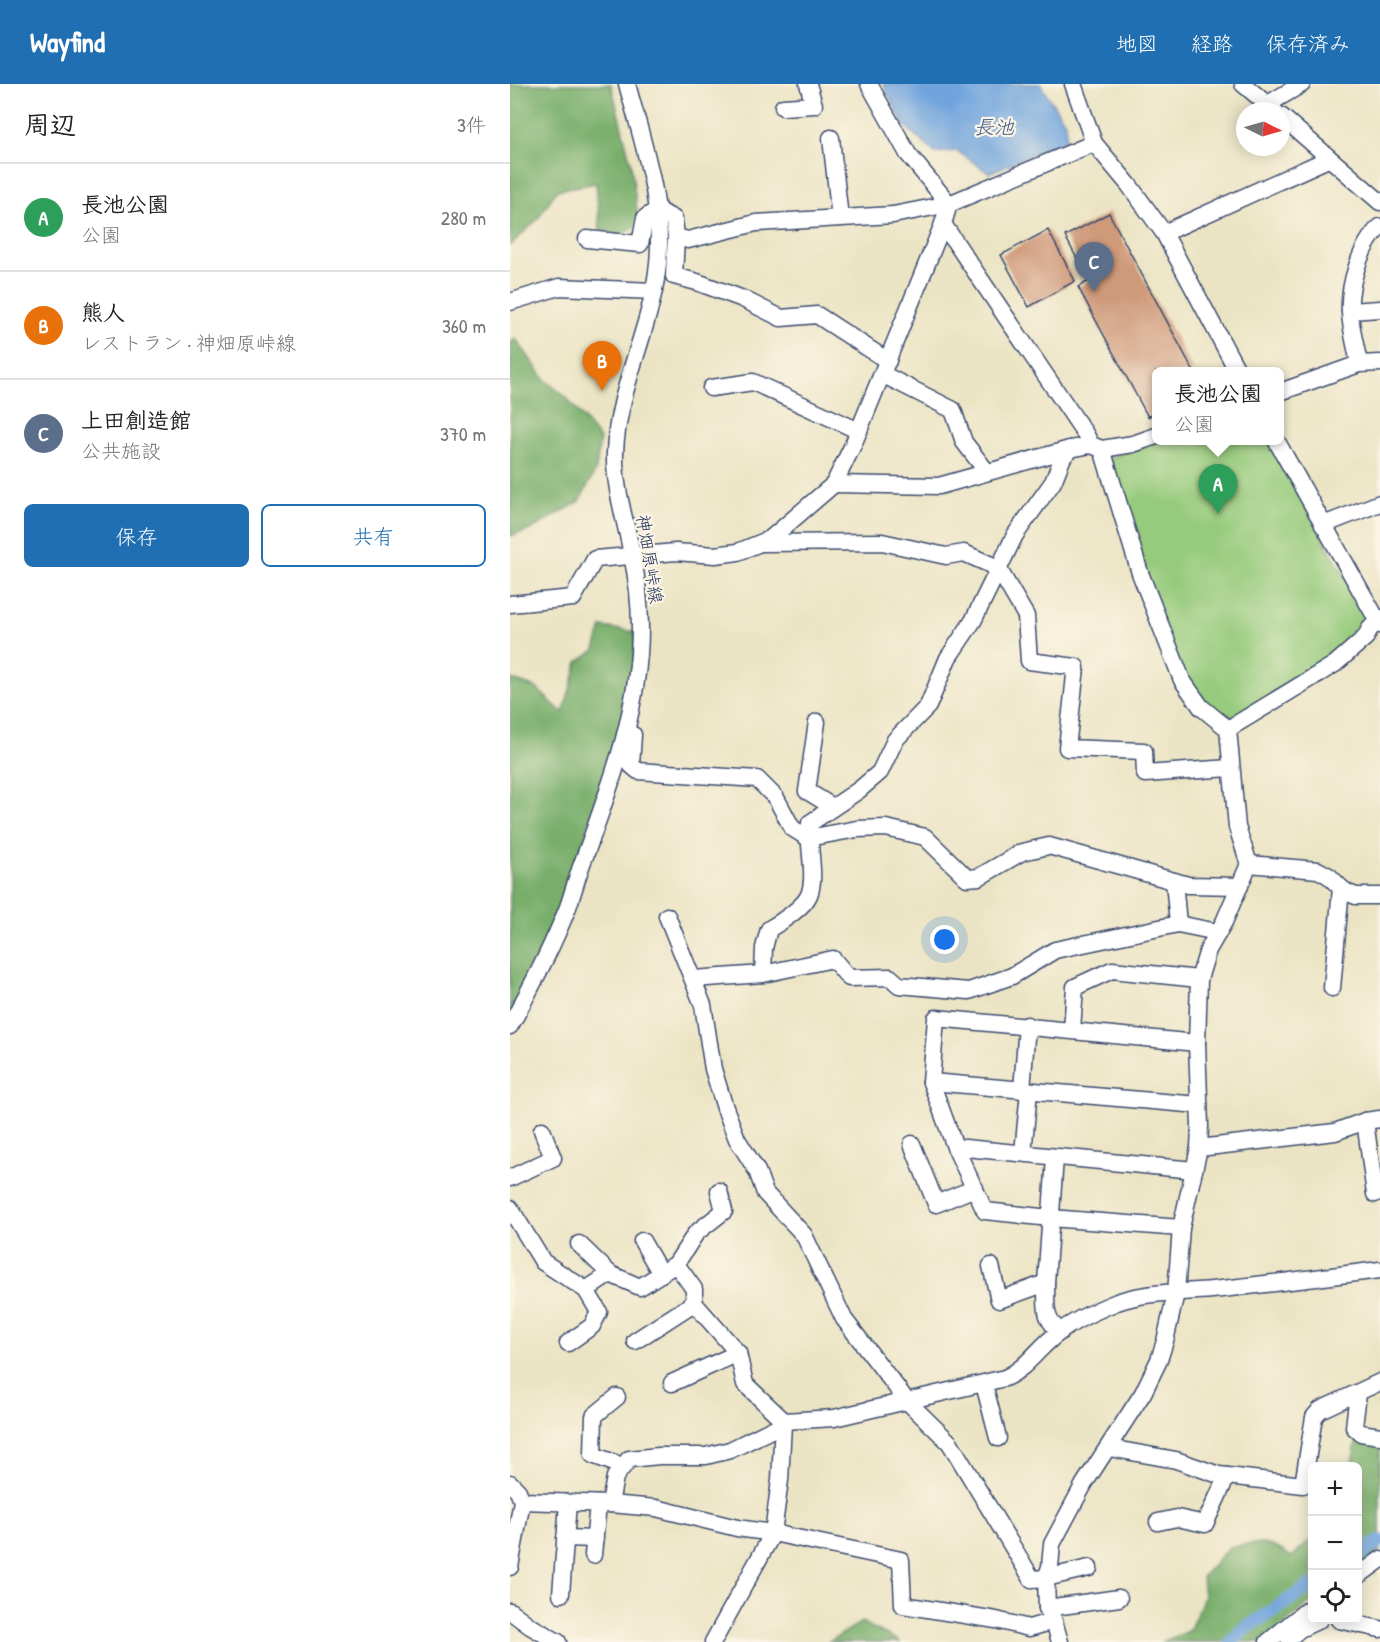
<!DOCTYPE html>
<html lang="ja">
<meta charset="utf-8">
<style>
body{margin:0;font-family:"Patrick Hand","Klee One",sans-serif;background:#f2f2f2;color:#202124}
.controls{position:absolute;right:18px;bottom:18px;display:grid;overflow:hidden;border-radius:9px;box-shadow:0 3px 15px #0003}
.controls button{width:54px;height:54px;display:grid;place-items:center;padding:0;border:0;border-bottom:2px solid #e0e0e0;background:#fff;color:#202124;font:30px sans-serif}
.compass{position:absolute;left:726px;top:18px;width:54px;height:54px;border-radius:50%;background:#fff;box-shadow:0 3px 15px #0003;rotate:95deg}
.you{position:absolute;left:435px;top:856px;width:21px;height:21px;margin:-15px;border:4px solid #fff;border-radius:50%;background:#1a73e8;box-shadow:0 0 0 9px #1a73e833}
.badge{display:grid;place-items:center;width:39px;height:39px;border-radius:50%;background:#1f6fb2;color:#fff;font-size:20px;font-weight:700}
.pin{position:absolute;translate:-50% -50px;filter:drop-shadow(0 2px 3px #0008)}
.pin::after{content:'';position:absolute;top:32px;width:21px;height:18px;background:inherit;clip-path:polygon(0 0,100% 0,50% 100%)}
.popup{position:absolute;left:642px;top:283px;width:132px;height:78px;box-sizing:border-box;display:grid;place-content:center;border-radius:9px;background:#fff;filter:drop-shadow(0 2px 4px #0005);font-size:20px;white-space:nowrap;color:#757577}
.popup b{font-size:22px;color:#202124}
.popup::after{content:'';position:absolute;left:50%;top:100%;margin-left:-12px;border:12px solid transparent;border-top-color:#fff}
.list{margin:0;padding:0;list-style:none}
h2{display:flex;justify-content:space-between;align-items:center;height:78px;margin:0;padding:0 24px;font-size:26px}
h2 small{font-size:20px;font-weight:400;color:#757577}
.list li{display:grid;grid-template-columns:39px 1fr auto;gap:18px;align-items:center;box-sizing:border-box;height:108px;padding:0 24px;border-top:2px solid #e0e0e0}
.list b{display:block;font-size:22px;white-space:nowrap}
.list p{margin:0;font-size:20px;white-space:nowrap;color:#757577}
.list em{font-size:20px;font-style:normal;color:#757577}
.actions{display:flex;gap:12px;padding:18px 24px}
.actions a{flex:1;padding:14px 0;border:2px solid #1f6fb2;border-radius:9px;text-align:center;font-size:21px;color:#1f6fb2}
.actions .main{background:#1f6fb2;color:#fff}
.icon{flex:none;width:33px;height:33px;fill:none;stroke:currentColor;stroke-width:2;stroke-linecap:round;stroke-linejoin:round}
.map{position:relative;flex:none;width:870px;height:1558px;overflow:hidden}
header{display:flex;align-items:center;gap:36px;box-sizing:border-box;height:84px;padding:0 30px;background:#1f6fb2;color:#fff}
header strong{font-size:28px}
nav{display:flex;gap:33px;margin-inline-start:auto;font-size:21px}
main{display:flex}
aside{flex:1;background:#fff}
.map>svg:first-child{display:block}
</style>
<header>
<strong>Wayfind</strong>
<nav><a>地図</a><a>経路</a><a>保存済み</a></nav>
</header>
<main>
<aside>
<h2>周辺<small>3件</small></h2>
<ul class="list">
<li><span class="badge" style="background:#2e9e5b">A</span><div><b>長池公園</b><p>公園</p></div><em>280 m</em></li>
<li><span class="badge" style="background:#e8710a">B</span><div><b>熊人</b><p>レストラン · 神畑原峠線</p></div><em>360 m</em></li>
<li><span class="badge" style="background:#5c6f8a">C</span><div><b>上田創造館</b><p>公共施設</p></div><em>370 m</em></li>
</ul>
<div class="actions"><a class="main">保存</a><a>共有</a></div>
</aside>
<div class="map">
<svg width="870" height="1558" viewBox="0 0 870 1558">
<rect width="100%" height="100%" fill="#fcf5e5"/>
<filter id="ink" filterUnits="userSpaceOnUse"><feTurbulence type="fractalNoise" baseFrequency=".0167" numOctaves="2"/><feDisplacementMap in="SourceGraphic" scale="12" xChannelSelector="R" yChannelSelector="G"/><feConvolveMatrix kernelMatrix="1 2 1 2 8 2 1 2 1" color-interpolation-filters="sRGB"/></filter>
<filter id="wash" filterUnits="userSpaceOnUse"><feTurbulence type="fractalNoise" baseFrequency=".008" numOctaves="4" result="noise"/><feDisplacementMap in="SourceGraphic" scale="24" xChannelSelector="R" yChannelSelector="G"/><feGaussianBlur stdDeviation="1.35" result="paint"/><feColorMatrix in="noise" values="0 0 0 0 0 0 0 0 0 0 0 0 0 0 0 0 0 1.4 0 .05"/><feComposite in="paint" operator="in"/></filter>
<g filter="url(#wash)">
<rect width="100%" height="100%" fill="#ebe4c4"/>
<polygon fill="#96ca7b" stroke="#587c6c" stroke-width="1.5" points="648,357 758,357 857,532 855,550 824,577 729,634 711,632 695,620 675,594 645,518 600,374"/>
<g fill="#78ae6b" stroke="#4a6e64" stroke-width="1.5">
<polygon points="0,0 101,0 121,80 129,142 109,152 90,146 86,99 47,106 27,136 0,161"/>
<polygon points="6,255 35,296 56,313 90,355 86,386 69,418 20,446 0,452 0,259"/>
<polygon points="92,543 125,548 125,580 109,646 70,768 51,824 0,931 0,595 26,604 53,629 68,578 85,566"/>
<polygon points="847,1354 870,1358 870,1467 848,1484 848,1445 852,1442 848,1411 848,1382 843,1382 842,1379"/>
<path d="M 802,1454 L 802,1517 L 753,1558 L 652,1558 L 679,1547 L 694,1513 L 692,1493 L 719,1463 C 747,1459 758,1456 782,1473 Z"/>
<polygon points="351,1538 391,1558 319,1558"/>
</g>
<polygon fill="#71a4dd" stroke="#466a9e" stroke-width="1.5" points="373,0 530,0 556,40 556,56 479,89 447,67 425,69 394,41"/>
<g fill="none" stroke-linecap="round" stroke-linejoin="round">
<g stroke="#71a4dd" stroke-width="14">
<polyline points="848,1472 870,1457"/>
<polyline points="722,1558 733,1546 802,1501"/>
</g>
</g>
<g id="blocks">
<g fill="#cf9a7a">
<polygon points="599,129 684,288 646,288 646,328 638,333 568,203 579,197 555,152"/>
<polygon points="538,146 565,197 519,223 491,171"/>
</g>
</g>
</g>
<g filter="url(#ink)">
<use href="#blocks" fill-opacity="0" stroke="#3a4a6d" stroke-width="1.5"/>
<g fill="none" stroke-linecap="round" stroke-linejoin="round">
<g stroke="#3a4a6d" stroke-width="19">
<g id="minor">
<polyline points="359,0 398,70 439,120"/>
<polyline points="563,0 584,59 619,101 654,149 728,288"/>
<polyline points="733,0 765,27"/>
<polyline points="758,20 792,0"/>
<polyline points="273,23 304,21 298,0"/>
<polyline points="771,32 870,118"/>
<polyline points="321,54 330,134"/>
<polyline points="433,140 576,351 581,361"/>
<polyline points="654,149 818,75"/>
<polyline points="166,153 164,192 187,198 233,215 271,234 307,231 378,277"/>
<polyline points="77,155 130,160 135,134 147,126 164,135 166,153 178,156 246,139 383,131 439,120 584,59"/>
<polyline points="0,218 49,203 144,207"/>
<polyline points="840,227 870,225"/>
<path d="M 849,280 C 846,263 841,246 840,229 C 838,203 850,161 870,143"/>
<polyline points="372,290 443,326 454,358 477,388"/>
<polyline points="201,304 243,298 349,347"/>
<polyline points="770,308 849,280 870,279"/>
<polyline points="766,356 870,541"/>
<polyline points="324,400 429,402 560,365 581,361 592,365 623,360 646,352"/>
<polyline points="813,441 870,419"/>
<polyline points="252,459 372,458 436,472 454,469 488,484 516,532 519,577 566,583 557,664 634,667 635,690 720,684"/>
<polyline points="0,520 63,514 85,475 166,468 205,471 228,468 260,455 324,400 343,361 433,140 439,120"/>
<polyline points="307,638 297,707 323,723"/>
<polyline points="718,645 825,580 856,553 859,546 870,534"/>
<polyline points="116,648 123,651 121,681 128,687 247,695 266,714 282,744 298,754 347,745 376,744 415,753 457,794 469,793 512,768 539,762 678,801 730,802"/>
<polyline points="739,780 808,786 819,792 831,804 838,809 846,812 870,812"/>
<polyline points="664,797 668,840"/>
<polyline points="157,832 193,921 203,985 215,1024 227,1055 247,1087 255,1109 294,1151 334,1235 397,1317 440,1359 522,1495 536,1494 579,1484"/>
<path d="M 253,890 L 254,864 L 259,845 C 270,839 294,823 299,811 C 307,792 297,761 300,739 L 349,706 L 370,688 L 385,656 L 418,622 L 438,574 L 463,537 L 505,451 L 543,398 L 553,373 L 560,365"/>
<polyline points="183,895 253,890 323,875 339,894 380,893 389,901 459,907 502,892 545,866 668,840 707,848"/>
<polyline points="822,904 831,804"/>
<path d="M 0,942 C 21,904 42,864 58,823 C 64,806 68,789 75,772 C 102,698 130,623 130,544 C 130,520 127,494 122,471 C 116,437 104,404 105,369 C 107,307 139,249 147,188 C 156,125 133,60 117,0"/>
<polyline points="562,946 565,903 602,886 689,895"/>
<polyline points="421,998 689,1021"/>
<polyline points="512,1006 517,941"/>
<polyline points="855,1037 865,1110"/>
<polyline points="402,1060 426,1120 465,1104"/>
<polyline points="445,1063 684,1086"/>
<polyline points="689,1064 825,1048 855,1037 870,1035"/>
<polyline points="513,1069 519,1007"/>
<path d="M 545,1074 L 536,1199 C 537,1219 532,1236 551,1247"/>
<polyline points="0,1094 43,1074 32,1046"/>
<polyline points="0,1124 33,1178 76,1206 89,1228 82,1242 58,1259"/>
<polyline points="671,1144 540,1134 475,1127 445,1063 421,998 426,934 687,959"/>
<polyline points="132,1157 151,1190"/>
<polyline points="69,1160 100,1190"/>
<path d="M 166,1180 L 184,1205 L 184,1219 L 228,1269 L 235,1300 L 274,1337 L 324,1334 L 495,1294 C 517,1284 528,1264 547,1250 C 564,1236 587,1226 607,1218 C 637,1207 670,1209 702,1206 C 758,1200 814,1193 870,1186"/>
<polyline points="481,1182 489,1216 536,1199"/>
<polyline points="76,1206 100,1190 130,1203 166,1180 186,1149 214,1127 209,1107"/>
<polyline points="125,1257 184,1219"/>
<polyline points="162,1299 228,1269"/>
<polyline points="474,1300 488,1354"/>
<polyline points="848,1309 844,1343 851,1349 870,1352"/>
<polyline points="107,1313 84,1332 83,1371 112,1382"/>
<polyline points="599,1364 666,1376 709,1391 793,1401 804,1333 810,1326 870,1298"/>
<polyline points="0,1399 8,1407 12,1417 0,1483"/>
<polyline points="12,1417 100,1420 146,1424 227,1444 263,1449 391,1476 393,1521 486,1536 519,1544 544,1537"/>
<polyline points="100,1420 105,1393 119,1375 149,1372 196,1372 220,1366 273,1340 274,1337"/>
<polyline points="648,1438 667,1434 695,1440 717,1392"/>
<polyline points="55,1454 85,1455"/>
<polyline points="83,1471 88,1420"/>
<polyline points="848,1492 870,1476"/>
<polyline points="51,1510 58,1419"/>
<polyline points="537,1524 609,1514"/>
<polyline points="0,1527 20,1542 48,1558"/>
<polyline points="829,1536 870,1545"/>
<polyline points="779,1554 790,1545 809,1536"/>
<polyline points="203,1558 263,1449 270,1396 273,1340"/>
<polyline points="550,1558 544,1537 537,1524 536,1494 540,1483 542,1460 574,1400 633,1309 649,1276 655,1257 666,1209 671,1144 689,1064 690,1042 687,959 689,895 698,866 714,838 739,780 727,743 718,645 691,623 672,596 630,489 592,365"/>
<polyline points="758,1558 802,1522"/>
</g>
</g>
<use href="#minor" stroke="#fff" stroke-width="16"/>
</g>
</g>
<g text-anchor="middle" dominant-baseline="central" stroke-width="4.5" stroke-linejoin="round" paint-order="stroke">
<g font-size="18" fill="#1b2f5e" stroke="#fcf5e5">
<text transform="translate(140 475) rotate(81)">神畑原峠線</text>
</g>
<g font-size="20" font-style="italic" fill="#39588a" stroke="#fcf5e5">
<text x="484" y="42">長池</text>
</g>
</g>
</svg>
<div class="controls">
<button>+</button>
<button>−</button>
<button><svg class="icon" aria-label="locate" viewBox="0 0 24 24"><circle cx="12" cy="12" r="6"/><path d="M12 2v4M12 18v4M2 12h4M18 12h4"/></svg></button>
</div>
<svg class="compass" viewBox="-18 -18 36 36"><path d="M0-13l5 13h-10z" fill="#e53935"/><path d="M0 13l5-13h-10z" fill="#757577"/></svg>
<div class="you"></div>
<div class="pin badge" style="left:708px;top:430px;background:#2e9e5b">A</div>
<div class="popup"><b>長池公園</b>公園</div>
<div class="pin badge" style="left:92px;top:307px;background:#e8710a">B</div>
<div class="pin badge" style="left:584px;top:208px;background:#5c6f8a">C</div>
</div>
</main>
